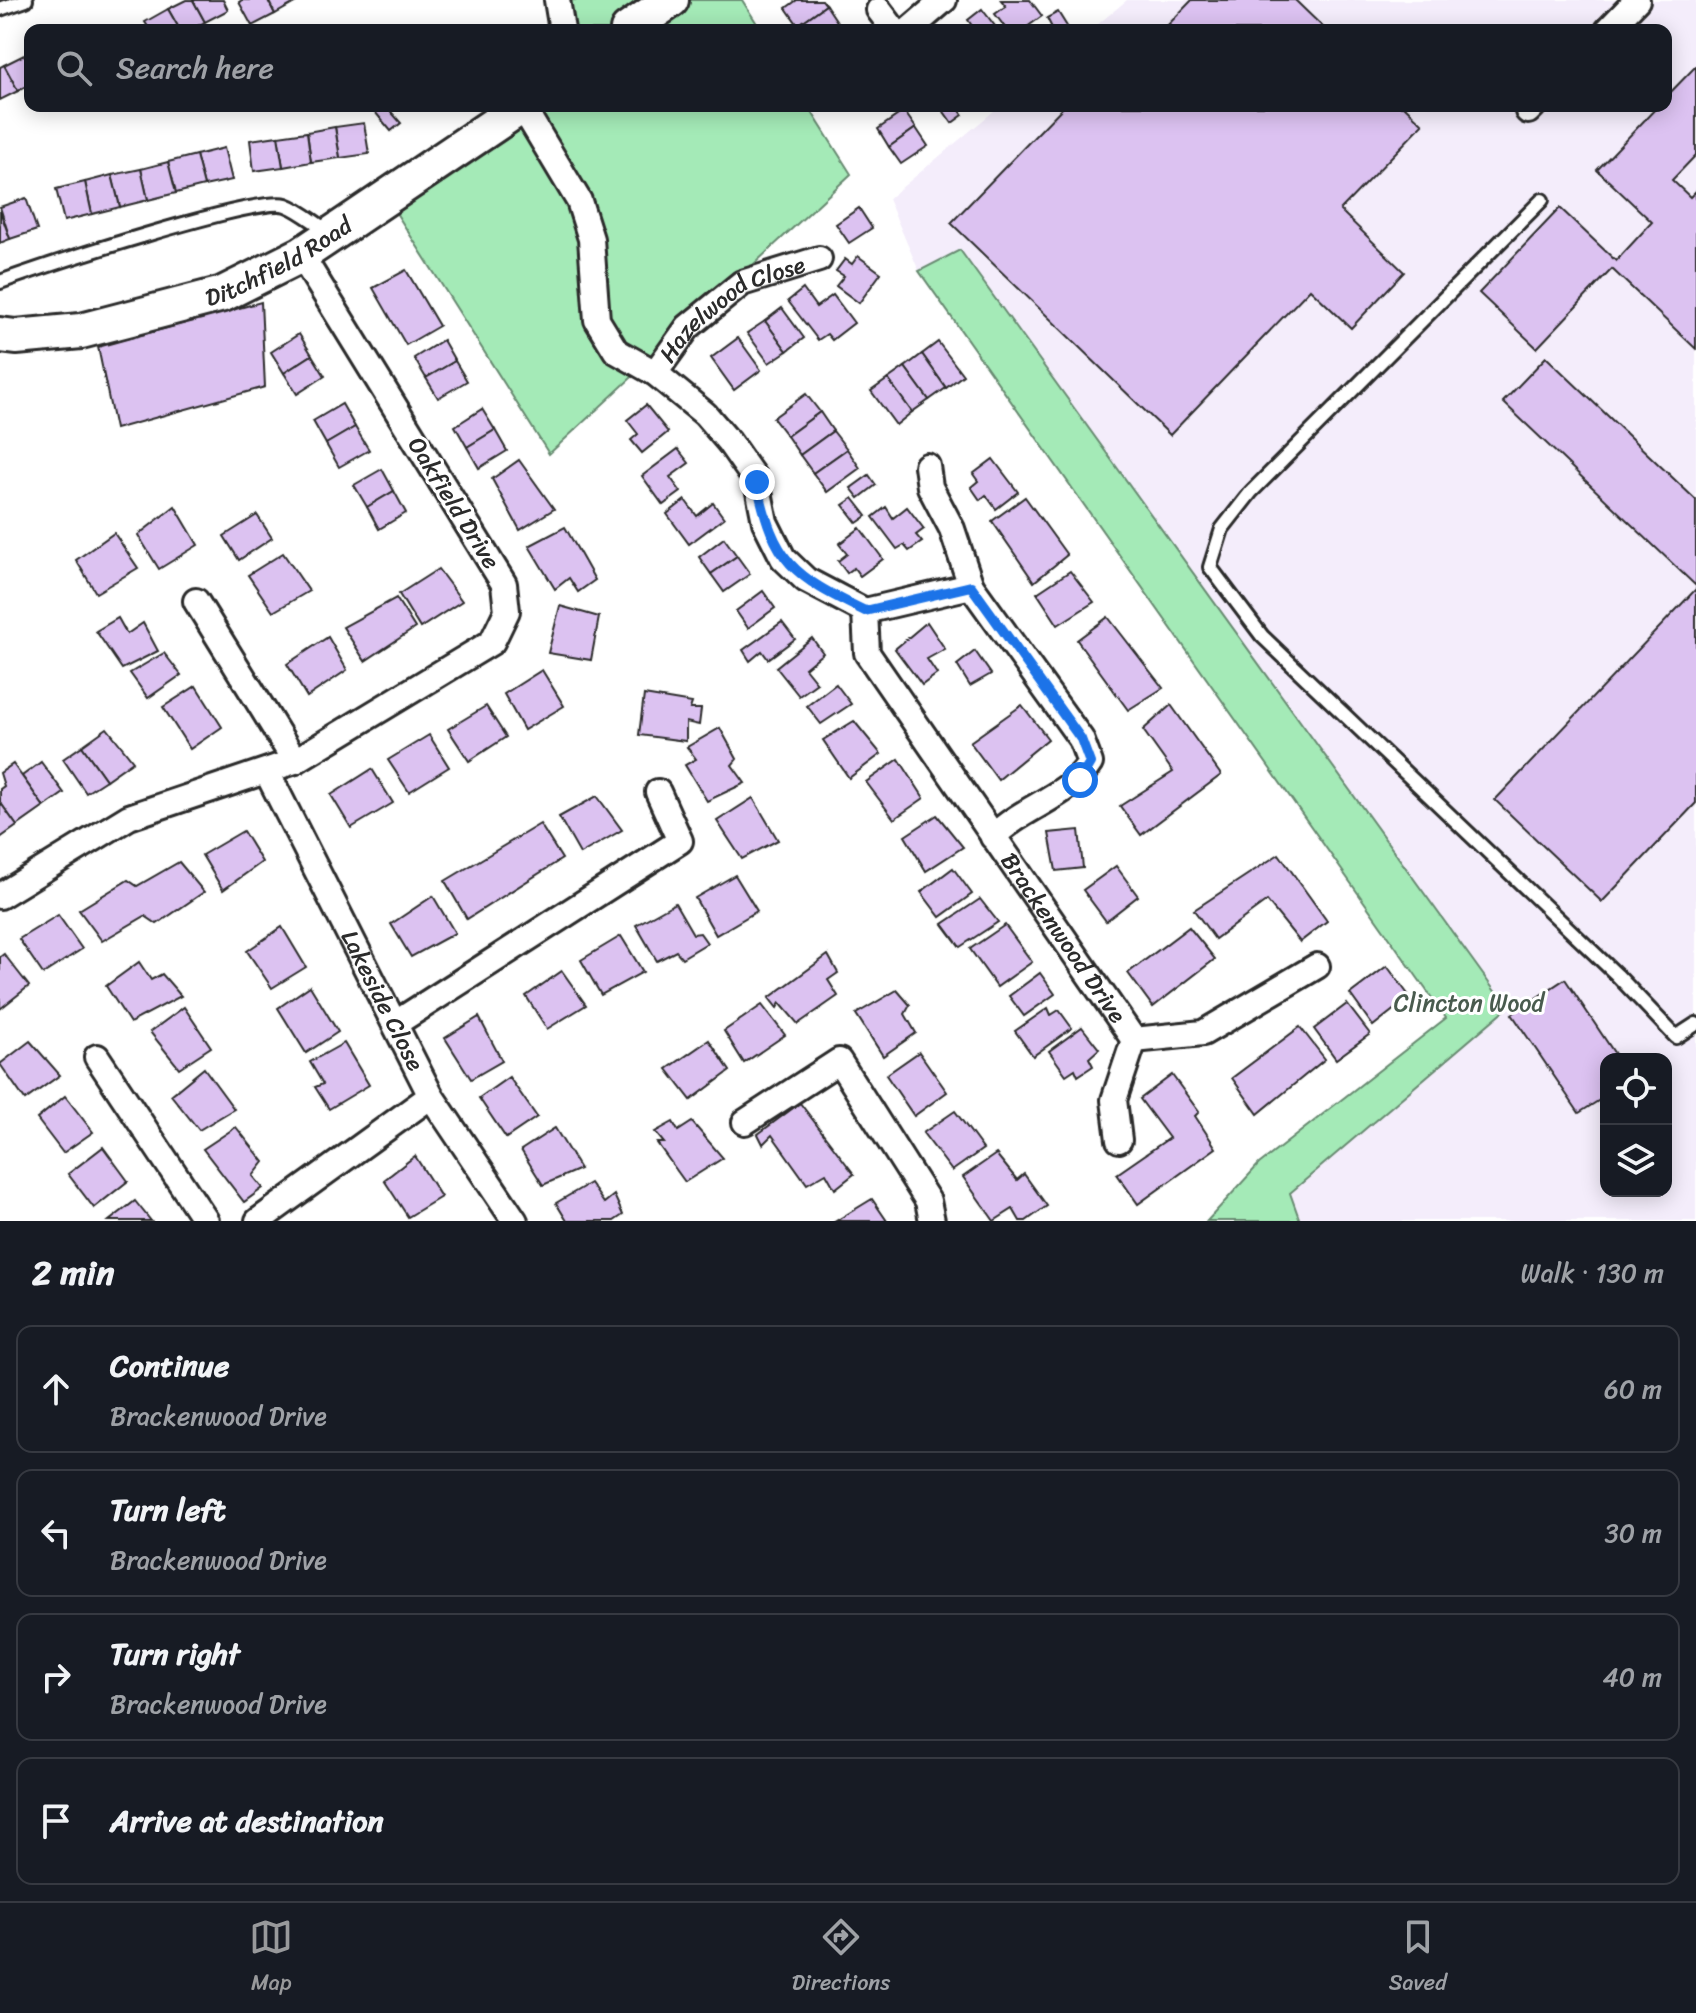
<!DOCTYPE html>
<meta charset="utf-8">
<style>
body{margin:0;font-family:Sriracha,sans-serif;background:#20242c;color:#f1f3f6}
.controls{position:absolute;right:24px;bottom:24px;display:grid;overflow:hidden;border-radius:16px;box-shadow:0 4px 20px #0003}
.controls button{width:72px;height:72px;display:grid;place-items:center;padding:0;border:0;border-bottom:2px solid #363941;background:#171b24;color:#f1f3f6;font:40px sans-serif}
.stop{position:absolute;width:24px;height:24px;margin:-18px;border:6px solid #1a73e8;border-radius:50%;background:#fff}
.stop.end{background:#1a73e8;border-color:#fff;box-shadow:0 2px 8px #0008}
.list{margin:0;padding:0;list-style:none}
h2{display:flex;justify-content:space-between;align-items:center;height:104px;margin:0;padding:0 32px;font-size:34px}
h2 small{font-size:26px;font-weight:400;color:#9ea1a6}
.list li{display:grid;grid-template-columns:52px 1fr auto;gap:24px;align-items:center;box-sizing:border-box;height:128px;margin:0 16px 16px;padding:0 16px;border:2px solid #363941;border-radius:16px}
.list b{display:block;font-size:30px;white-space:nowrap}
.list p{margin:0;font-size:26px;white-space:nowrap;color:#9ea1a6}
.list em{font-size:26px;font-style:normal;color:#9ea1a6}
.icon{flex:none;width:44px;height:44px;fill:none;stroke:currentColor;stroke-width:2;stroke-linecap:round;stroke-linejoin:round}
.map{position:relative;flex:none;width:1696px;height:1221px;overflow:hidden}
.search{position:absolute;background:#171b24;box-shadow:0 4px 20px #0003;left:24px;right:24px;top:24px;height:88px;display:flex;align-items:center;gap:20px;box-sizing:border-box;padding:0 28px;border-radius:16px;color:#9ea1a6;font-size:30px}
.sheet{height:680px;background:#171b24}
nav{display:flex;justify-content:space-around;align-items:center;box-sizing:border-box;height:112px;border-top:2px solid #363941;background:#171b24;font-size:22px;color:#9ea1a6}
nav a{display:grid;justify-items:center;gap:4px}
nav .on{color:#98999b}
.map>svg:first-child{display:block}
</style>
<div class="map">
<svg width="1696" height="1221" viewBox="0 0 1696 1221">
<rect width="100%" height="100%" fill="#fff"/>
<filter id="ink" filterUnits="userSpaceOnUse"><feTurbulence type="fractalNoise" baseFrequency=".0125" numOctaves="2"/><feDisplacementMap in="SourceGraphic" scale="16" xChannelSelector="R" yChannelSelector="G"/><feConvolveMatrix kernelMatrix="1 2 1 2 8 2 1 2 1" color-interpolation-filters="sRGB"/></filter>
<g filter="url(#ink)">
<path fill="#f4edfb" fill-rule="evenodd" d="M 1127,0 L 1696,0 L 1696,1221 L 1300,1221 L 1290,1193 L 1507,1008 L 960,250 L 919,271 L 888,199 L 1000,106 L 1666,106 L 1666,30 L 1091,30 ZM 1606,1059 L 1666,1059 L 1666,1191 L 1606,1191 Z"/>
<g fill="#a4eab7" stroke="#688a71" stroke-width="2">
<polygon points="557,0 742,0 761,30 562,30"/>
<polygon points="518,106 808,106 851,174 549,454 386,197"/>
<polygon points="960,250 1507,1008 1290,1193 1300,1221 1207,1221 1259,1164 1446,1018 919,271"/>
</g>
<g fill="#dcc2f1" stroke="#2b2b2b" stroke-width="2">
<polygon points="186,0 193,0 205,22 190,30 180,30 168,9"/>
<polygon points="193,0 223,0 228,10 205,22"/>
<polygon points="242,0 268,0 275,14 252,26 239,2"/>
<polygon points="268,0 297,0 298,1 275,14"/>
<polygon points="797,0 822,0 826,5 798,25 786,8"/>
<polygon points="1001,0 1030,0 1042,16 1023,30 1007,30 995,14 1006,6"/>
<polygon points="1192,0 1295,0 1326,30 1163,30"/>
<polygon points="826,5 838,23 828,30 801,30 798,25"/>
<polygon points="168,9 180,30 150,30 145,22"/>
<polygon points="982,9 998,30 975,30 968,20"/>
<polygon points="1058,12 1068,28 1065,30 1053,30 1047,18"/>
<polygon points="28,53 30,84 18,91 4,65"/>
<polygon points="4,65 18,91 0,100 0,67"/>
<polygon points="1696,66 1696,155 1672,180 1690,197 1696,191 1696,349 1612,269 1537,348 1479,293 1560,208 1616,261 1652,222 1597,170 1658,106 1666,106 1666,97"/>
<polygon points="381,106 386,106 401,123 391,131 375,112"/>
<polygon points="940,106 957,106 963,115 952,123"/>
<polygon points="1064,106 1404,106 1423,124 1340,210 1404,272 1351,328 1310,289 1170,435 951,223"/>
<polygon points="904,111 916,128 889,147 878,129"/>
<polygon points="364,123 369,154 340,158 335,127"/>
<polygon points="335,127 340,158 311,162 307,132"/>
<polygon points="916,128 928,146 901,164 889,147"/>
<polygon points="307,132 311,162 283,167 278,136"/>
<polygon points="278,136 283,167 254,171 250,140"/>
<polygon points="224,148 232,180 204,186 196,155"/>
<polygon points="196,155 204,186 176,193 168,162"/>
<polygon points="168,162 176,193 148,200 141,169"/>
<polygon points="141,169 148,200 120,207 112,175"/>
<polygon points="112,175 120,207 92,214 85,182"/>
<polygon points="85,182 92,214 64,221 56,189"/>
<polygon points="26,198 37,230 10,239 0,207"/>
<polygon points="859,208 872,228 849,243 836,224"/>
<polygon points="0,211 10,239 0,243"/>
<polygon points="858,256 881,273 859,303 836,286 844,276 836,271 845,259 852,264"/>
<polygon points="406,270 439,326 406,345 373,288"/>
<polygon points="803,289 816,307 833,295 854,323 832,340 827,334 818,340 788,301"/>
<polygon points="261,302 265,387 115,429 98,347"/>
<polygon points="782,308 804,338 787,351 765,321"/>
<polygon points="765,321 787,351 769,363 747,333"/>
<polygon points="299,334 312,355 284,373 271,352"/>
<polygon points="738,338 761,370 734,390 711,358"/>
<polygon points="443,340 455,361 426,378 414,358"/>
<polygon points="938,342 963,375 946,388 922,354"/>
<polygon points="922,354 946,388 929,400 905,367"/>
<polygon points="312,355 325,376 297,394 284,373"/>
<polygon points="1546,357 1696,500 1696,586 1503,402"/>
<polygon points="455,361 467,381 438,398 426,378"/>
<polygon points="905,367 929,400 912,412 888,379"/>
<polygon points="888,379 912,412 896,425 871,391"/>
<polygon points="806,394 820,412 787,436 773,418"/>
<polygon points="342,404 355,427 326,444 313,421"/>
<polygon points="646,405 668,432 642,453 631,440 638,434 627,420"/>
<polygon points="482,409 495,430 467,447 455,426"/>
<polygon points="820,412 833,431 800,455 787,436"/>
<polygon points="355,427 369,450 339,467 326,444"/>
<polygon points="495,430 507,451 479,468 467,447"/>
<polygon points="833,431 847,449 813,473 800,455"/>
<polygon points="678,449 689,463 670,477 681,492 663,505 642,476"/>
<polygon points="847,449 860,468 827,492 813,473"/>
<polygon points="993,459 1018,492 996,509 986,495 980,500 971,487 978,481 973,474"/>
<polygon points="519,460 554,509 520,530 492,479"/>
<polygon points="382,469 394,491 367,507 354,485"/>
<polygon points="869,475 876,485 859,498 851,488"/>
<polygon points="394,491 406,513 379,529 367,507"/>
<polygon points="1025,497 1067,555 1034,582 992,521"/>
<polygon points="853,498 867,516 857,523 843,505"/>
<polygon points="685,500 697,516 713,503 724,518 689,544 667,514"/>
<polygon points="175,506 198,545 159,569 138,535"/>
<polygon points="886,507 893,518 907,507 924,529 916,535 922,542 909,551 904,545 897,549 873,517"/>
<polygon points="257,515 272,538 239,560 224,536"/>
<polygon points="565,527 595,580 578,592 569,578 555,589 529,546"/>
<polygon points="860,528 883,559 860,576 854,568 847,573 838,561 847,554 839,544"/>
<polygon points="114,533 138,568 96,593 76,560"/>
<polygon points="724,538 737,556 711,574 699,557"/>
<polygon points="283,553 309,591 273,612 248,575"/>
<polygon points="737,556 750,574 724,592 711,574"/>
<polygon points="438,569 462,601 420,628 399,594"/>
<polygon points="1070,571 1094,602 1058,625 1037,593"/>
<polygon points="1696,589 1696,803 1602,902 1495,800"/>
<polygon points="763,591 775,608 748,628 736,611"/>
<polygon points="396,598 415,628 365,661 343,627"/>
<polygon points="560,606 599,617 591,660 548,653"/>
<polygon points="1108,617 1163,688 1128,710 1077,640"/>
<polygon points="118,618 127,634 143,623 158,651 122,669 96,631"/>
<polygon points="782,622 795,639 768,659 762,651 750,661 743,650"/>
<polygon points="927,622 945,649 927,659 937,674 922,685 895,649"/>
<polygon points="328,637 347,670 307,697 287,664"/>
<polygon points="812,638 823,653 805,668 817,683 799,696 776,667"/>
<polygon points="975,651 991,674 970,686 957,665"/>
<polygon points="164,653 181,675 148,698 130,673"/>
<polygon points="542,670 564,706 524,730 504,694"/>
<polygon points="836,684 851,704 821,724 807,706"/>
<polygon points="196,686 222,727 190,749 163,707"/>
<polygon points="644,695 692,703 690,709 701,709 699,725 686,722 686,741 639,735"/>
<polygon points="1022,705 1048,739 998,780 970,742"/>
<polygon points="1171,705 1221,775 1141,835 1120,806 1173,772 1143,730"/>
<polygon points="486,706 506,737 469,761 448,729"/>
<polygon points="854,721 881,754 849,778 823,740"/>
<polygon points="107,728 133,761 106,780 82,746"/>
<polygon points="720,728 737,759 732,765 745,783 707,801 685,765 696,759 687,747"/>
<polygon points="429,735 449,767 409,792 388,760"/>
<polygon points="82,746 106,780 86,793 63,759"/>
<polygon points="899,759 924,798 894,819 866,782"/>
<polygon points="41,762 64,793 44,807 22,776"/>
<polygon points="13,764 44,807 17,826 0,802 0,789 4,786 0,773"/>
<polygon points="372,769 393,803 351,828 331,795"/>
<polygon points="597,796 622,830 580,854 559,817"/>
<polygon points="753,798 778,840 742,859 717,821"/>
<polygon points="0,802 17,826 0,838"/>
<polygon points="937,815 963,847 926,871 905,836"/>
<polygon points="540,824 562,859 467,919 445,881"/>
<polygon points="1079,830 1083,868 1056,871 1049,833"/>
<polygon points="243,831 262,862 223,890 202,855"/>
<polygon points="1279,854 1327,921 1300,942 1267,901 1215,939 1194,910"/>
<polygon points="179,862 204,892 157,924 145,916 102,941 79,910 128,880 137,886"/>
<polygon points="1116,866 1138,896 1106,921 1083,890"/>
<polygon points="953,868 972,894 940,917 921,892"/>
<polygon points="735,875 757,911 716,935 695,898"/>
<polygon points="433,896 455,933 411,957 391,924"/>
<polygon points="980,899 998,922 960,947 943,924"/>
<polygon points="675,903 693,934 700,933 707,943 682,958 676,951 657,961 636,925"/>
<polygon points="58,915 82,949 43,974 19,939"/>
<polygon points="1005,925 1032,962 997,987 970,949"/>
<polygon points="282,927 306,967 272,988 247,951"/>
<polygon points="1189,927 1215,959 1153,1007 1128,973"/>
<polygon points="621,936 643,972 601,995 581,960"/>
<polygon points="4,954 29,986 0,1009 0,957"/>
<polygon points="828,955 838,973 828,980 838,996 798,1024 780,1003 777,1008 769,998"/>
<polygon points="139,962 151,980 162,974 181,996 130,1023 106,986"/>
<polygon points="1387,966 1410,997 1373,1026 1350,994"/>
<polygon points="562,971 586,1005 547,1029 526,996"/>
<polygon points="1040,973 1055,994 1024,1016 1009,996"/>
<polygon points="1565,979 1617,1057 1606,1059 1606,1096 1579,1113 1512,1014"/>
<polygon points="310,986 338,1032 306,1053 278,1008"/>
<polygon points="897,990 910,1005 905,1014 916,1033 883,1056 856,1014"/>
<polygon points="1347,1004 1370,1034 1336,1059 1314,1029"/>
<polygon points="762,1005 785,1035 744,1063 724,1031"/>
<polygon points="184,1007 211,1047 179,1068 150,1032"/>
<polygon points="1048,1008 1051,1015 1059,1010 1072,1028 1033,1056 1015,1031"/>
<polygon points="479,1017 502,1061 471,1079 445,1038"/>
<polygon points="1082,1027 1099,1049 1089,1058 1093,1066 1078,1076 1075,1069 1066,1075 1049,1051"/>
<polygon points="1300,1027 1325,1059 1258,1114 1232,1078"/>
<polygon points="709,1040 730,1071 691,1100 667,1069"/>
<polygon points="30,1041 60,1075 25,1100 0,1064"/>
<polygon points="344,1043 369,1085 329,1109 315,1087 323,1084 310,1062"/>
<polygon points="919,1052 947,1092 914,1116 886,1075"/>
<polygon points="204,1068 234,1109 199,1130 171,1095"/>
<polygon points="1172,1075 1199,1112 1195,1116 1216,1148 1138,1204 1117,1174 1169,1138 1140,1099"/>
<polygon points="509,1077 537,1117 506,1138 479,1098"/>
<polygon points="65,1096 93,1132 63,1153 37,1119"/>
<polygon points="800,1103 854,1174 835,1189 826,1173 807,1184 772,1135 763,1144 758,1134"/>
<polygon points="955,1111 983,1149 952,1171 923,1133"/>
<polygon points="673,1122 678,1131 692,1122 723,1158 685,1182 657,1143 664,1143 655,1132"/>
<polygon points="236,1127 264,1162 253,1176 263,1188 244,1202 203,1149"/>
<polygon points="555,1128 580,1169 543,1185 521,1150"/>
<polygon points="103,1147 128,1181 94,1208 68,1174"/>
<polygon points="996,1154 1017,1180 1024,1174 1047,1206 1026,1221 1020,1221 1013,1209 994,1221 963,1177"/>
<polygon points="415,1156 441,1197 408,1217 384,1180"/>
<polygon points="590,1183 604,1203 614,1195 623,1215 614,1221 567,1221 556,1203"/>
<polygon points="872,1199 887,1221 836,1221"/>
<polygon points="135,1201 151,1221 109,1221"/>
</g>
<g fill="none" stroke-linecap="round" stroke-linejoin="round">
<g stroke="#2b2b2b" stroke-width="18">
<g id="lane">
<polyline points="0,9 26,0"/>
<polyline points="1542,200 1251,492 1222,529 1210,567 1262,636 1617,975 1676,1037 1696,1024"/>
<path d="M 0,282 C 39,268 258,195 286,205 C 300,210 315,223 328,231"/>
</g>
</g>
<g stroke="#2b2b2b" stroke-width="30">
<g id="street">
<polyline points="557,0 562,30"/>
<polyline points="879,10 894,30"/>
<polyline points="909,30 944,0"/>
<polyline points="1608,30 1637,0"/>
<path d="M 522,106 L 579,201 L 591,239 L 597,320 L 616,351 L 655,373 L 705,414 L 729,442 L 757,482 L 765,522 L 783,558 L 806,580 L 865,611 L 971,586 L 1081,739 L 1090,763 C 1069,797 1022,807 993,837"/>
<polyline points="1528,111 1533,106"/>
<path id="s1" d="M 655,373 L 688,327 L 742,283 L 819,259"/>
<polyline points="927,466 930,487 952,529 971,586"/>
<polyline points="196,601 295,761"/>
<path id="s2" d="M 865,611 L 867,653 L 1134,1040"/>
<path id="s3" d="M 267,772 L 431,1096 L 515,1221"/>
<polyline points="0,896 129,817 295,761 492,642 507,611 504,584 301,255"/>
<polyline points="396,1023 680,841 658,792"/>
<polyline points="1134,1040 1203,1033 1317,966"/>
<polyline points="97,1057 206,1221"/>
<polyline points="745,1122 839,1061 928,1201 932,1221"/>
<polyline points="1119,1140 1114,1100 1134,1040"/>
<polyline points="258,1221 431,1096"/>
</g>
</g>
<g stroke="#2b2b2b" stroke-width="40">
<g id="secondary">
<polyline points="628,30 671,0"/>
<path id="s4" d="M 0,335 L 16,337 L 81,331 L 223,294 L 301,255 L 522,106"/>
</g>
</g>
<use href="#lane" stroke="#fff" stroke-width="12"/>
<use href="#street" stroke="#fff" stroke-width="24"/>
<use href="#secondary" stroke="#fff" stroke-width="34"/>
</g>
</g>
<g fill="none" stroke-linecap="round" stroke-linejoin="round" filter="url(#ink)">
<path stroke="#1a73e8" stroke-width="10" d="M 757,482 C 774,563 793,576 865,611 L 971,586 L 1081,739 L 1090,763 L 1080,780"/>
</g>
<g text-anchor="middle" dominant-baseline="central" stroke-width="6" stroke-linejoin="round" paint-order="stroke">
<g font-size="24" fill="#2b2b2b" stroke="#fff">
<text stroke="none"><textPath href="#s4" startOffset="292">Ditchfield Road</textPath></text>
<text stroke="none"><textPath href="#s1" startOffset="104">Hazelwood Close</textPath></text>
<text transform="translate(454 503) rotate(58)">Oakfield Drive</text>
<text stroke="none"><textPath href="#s2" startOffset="388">Brackenwood Drive</textPath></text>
<text stroke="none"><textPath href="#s3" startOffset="256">Lakeside Close</textPath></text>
</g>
<g font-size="24" fill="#495b4e" stroke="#fff">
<text x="1469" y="1003">Clincton Wood</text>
</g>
</g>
</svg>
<div class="controls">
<button><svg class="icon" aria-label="locate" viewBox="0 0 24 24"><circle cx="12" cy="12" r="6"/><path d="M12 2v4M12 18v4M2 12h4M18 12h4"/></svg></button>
<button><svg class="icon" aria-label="layers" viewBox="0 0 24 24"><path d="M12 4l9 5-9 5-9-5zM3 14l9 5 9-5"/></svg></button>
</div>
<div class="stop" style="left:1080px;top:780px"></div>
<div class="stop end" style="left:757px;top:482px"></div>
<div class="search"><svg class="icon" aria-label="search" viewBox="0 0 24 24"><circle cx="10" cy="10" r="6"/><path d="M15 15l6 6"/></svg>Search here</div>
</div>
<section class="sheet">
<h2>2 min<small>Walk · 130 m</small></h2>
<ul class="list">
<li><svg class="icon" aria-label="ahead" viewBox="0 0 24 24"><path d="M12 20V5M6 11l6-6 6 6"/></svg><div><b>Continue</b><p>Brackenwood Drive</p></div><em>60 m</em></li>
<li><svg class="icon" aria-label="left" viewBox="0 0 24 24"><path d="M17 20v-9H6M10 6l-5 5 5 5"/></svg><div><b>Turn left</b><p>Brackenwood Drive</p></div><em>30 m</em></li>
<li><svg class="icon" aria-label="right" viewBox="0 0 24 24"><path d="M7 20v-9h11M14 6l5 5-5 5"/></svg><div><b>Turn right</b><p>Brackenwood Drive</p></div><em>40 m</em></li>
<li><svg class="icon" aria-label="arrive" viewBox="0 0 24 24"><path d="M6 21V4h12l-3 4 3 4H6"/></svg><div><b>Arrive at destination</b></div></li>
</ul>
</section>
<nav>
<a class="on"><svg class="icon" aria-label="map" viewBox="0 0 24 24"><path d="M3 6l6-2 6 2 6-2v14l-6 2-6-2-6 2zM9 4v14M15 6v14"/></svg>Map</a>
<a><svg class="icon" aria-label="directions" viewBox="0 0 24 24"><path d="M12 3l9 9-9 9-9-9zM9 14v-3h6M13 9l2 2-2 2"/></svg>Directions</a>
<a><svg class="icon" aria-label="saved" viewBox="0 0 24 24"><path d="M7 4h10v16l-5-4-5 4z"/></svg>Saved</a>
</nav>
